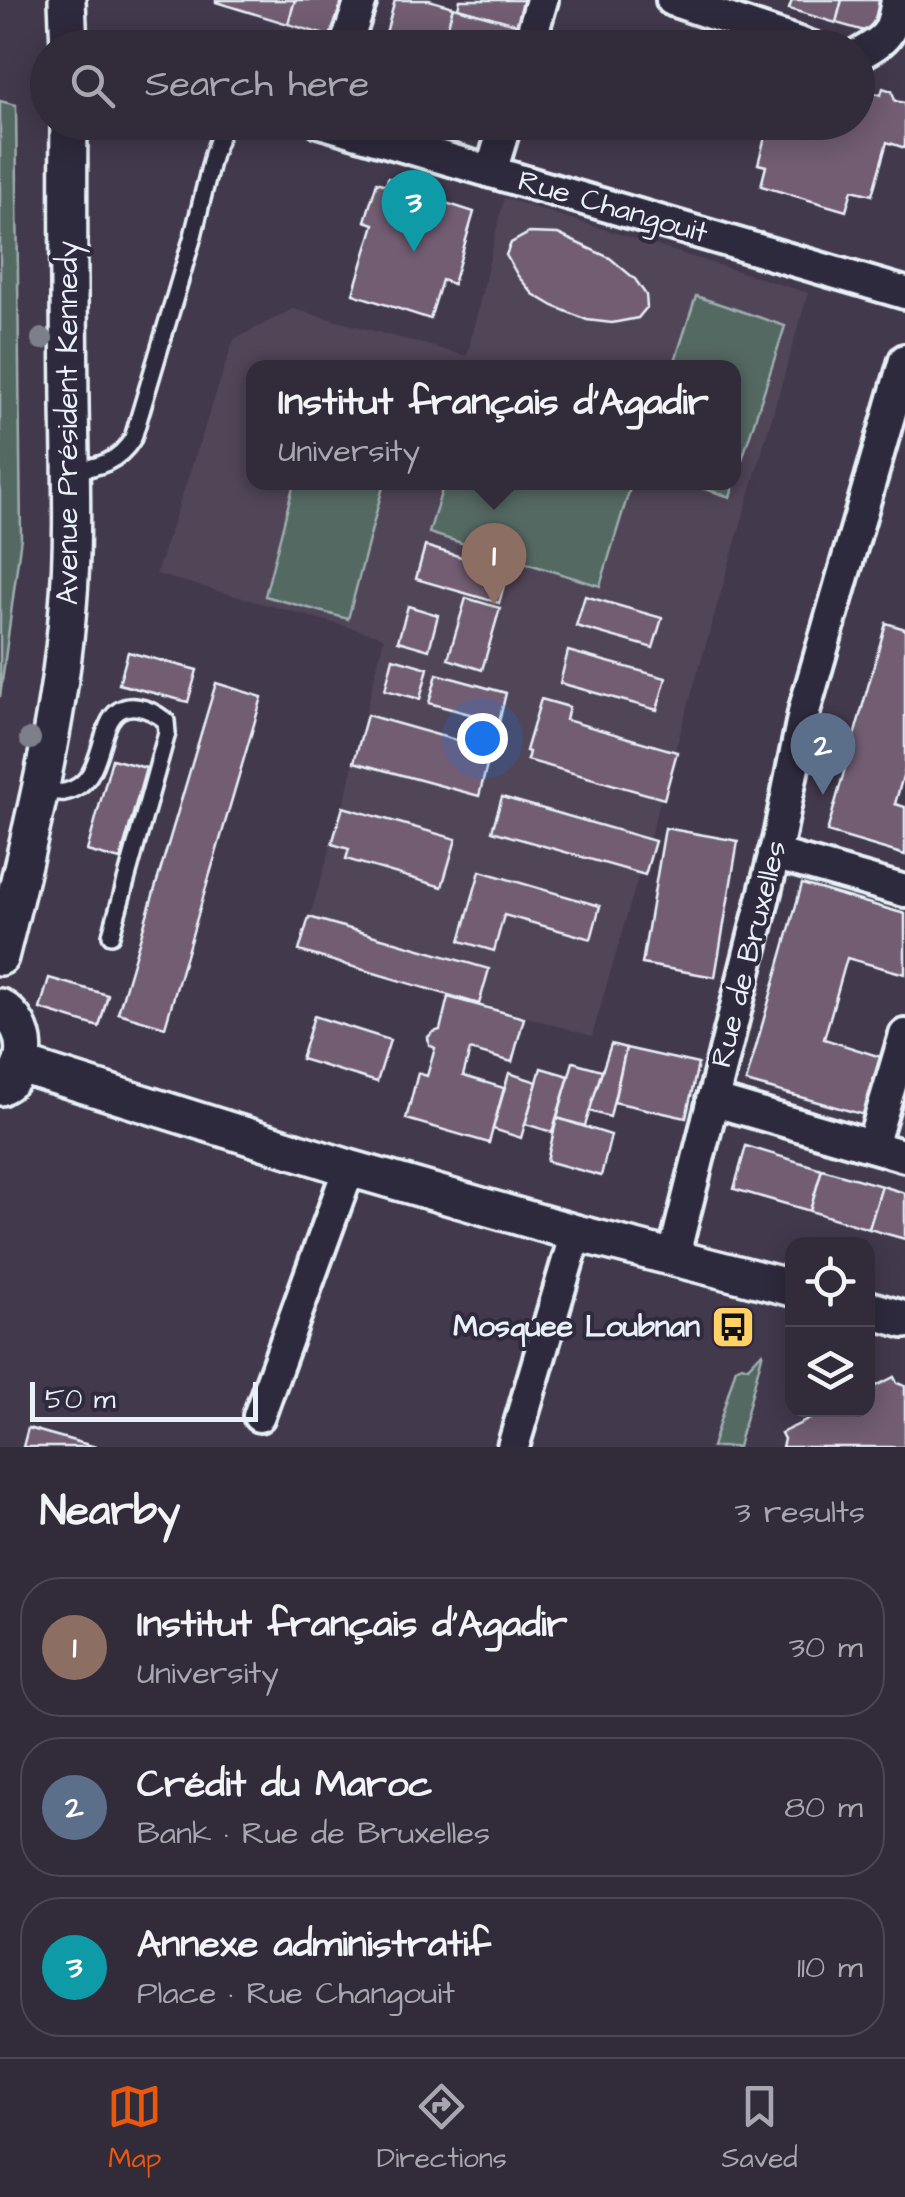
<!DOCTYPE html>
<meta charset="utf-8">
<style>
body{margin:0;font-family:"Architects Daughter",sans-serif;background:#3a3342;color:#f1f3f6}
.controls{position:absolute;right:30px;bottom:30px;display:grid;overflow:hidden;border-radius:20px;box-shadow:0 5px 25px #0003}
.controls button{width:90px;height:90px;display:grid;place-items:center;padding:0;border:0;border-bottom:2px solid #4d4754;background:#322b3a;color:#f1f3f6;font:50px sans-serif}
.scale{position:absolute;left:30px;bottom:25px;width:228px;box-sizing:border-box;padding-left:10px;border:5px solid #e8f1f8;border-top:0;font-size:28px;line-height:35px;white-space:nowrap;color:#e8f1f8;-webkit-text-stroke:8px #2f2a3d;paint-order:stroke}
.you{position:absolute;left:482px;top:738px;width:35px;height:35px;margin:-25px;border:8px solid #fff;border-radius:50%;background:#1a73e8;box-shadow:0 0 0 15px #1a73e833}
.badge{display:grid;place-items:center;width:65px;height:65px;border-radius:50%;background:#ea580c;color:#fff;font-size:32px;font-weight:700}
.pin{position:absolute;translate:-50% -82px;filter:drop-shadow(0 2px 5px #0008)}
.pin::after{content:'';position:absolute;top:52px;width:35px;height:30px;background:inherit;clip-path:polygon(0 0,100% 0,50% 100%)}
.popup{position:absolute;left:246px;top:360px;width:495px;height:130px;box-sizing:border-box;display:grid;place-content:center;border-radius:20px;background:#322b3a;filter:drop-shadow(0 2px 8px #0005);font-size:32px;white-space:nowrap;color:#a8a7af}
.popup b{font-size:38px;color:#f1f3f6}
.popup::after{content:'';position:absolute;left:50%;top:100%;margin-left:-20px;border:20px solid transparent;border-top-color:#322b3a}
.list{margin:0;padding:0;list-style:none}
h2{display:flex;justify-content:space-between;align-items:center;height:130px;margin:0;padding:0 40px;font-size:42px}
h2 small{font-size:32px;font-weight:400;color:#a8a7af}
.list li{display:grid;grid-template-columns:65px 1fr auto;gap:30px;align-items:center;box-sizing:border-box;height:140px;margin:0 20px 20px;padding:0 20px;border:2px solid #4d4754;border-radius:40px}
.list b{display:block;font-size:38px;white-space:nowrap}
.list p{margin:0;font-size:32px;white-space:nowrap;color:#a8a7af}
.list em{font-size:32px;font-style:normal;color:#a8a7af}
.icon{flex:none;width:55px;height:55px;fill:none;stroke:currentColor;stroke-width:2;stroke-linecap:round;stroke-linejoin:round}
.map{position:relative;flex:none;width:905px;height:1447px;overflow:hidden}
.search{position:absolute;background:#322b3a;box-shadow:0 5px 25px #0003;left:30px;right:30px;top:30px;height:110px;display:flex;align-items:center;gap:25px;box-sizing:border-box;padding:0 35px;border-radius:55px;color:#a8a7af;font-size:38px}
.sheet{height:610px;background:#322b3a}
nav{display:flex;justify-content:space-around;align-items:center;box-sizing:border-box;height:140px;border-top:2px solid #4d4754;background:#322b3a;font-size:28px;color:#a8a7af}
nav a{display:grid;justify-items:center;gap:5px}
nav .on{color:#ea580c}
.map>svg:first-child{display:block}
</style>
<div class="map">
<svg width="905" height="1447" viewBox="0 0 905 1447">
<rect width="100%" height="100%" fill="#43394d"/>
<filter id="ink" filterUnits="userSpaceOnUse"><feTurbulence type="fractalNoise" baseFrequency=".01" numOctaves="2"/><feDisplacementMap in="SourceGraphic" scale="20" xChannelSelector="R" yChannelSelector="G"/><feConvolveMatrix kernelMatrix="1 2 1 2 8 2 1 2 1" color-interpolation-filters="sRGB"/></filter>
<g filter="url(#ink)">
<path fill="#514458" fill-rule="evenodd" d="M 504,198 L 808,293 L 592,1036 L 299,951 L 343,807 L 384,637 L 156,574 L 234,339 L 293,309 L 467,356 ZM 254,368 L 734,368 L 734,482 L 254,482 Z"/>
<g fill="#546964" stroke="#9eadae" stroke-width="2.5">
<polygon points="0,101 16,105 21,537 0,697"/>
<polygon points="696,296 785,326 730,497 686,483 734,482 734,368 673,367"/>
<polygon points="294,483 384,483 348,619 265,596"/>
<polygon points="612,483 630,488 600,586 429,533 444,483"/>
<polygon points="763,1351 738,1447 712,1447 736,1368 742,1365 748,1367"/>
</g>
<g fill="#725d73" stroke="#e8f1f8" stroke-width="2.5">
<polygon points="216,0 295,0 288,24 216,2"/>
<polygon points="295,0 357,0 345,41 288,24"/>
<polygon points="395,0 429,0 453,7 442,48 382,48"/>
<polygon points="460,0 529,0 523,26 458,8"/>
<polygon points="792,0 842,0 836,23 789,9"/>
<polygon points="842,0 892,0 882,36 836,23"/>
<polygon points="453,7 523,26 517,48 442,48"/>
<polygon points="858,88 881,95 883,88 892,91 895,101 905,103 905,148 887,142 872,195 852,190 846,211 761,186 766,166 758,164 769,122 858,122"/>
<polygon points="388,178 417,187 415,193 474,212 453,284 442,280 430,319 353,294 374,224 365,221 377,182 386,185"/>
<polygon points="529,233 558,234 610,258 635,279 646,295 647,307 638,318 612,323 587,320 553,306 533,294 518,276 506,255 511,243"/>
<polygon points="425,546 508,571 499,603 416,579"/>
<polygon points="585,596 662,618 653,648 576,626"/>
<polygon points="466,598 500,608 482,670 448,659"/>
<polygon points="408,606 438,615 429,650 398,641"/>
<polygon points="886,623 905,629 905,769 895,804 905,807 905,855 827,832"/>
<polygon points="568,651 666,678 657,710 560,683"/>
<polygon points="128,652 197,670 188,702 119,684"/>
<polygon points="393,658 428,668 420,699 385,690"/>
<polygon points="437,674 506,693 499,722 429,703"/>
<polygon points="216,683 262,697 165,1027 118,1013"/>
<polygon points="541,699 569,707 566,720 677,752 664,799 527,760 529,752 526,751"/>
<polygon points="367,715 491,750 479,796 354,762"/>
<polygon points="112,759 146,768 120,860 87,851"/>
<polygon points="502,797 655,841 645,875 492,831"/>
<polygon points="343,807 456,839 442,887 346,859 349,849 332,844"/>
<polygon points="665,828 738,841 715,977 642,964"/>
<polygon points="480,871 600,906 591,939 504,915 494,951 460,941"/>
<polygon points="802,884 905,914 905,974 847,958 824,1039 884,1058 868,1116 746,1082"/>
<polygon points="309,917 489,969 479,1004 299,951"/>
<polygon points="49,978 108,995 99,1027 40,1009"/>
<polygon points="448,997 524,1018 512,1062 470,1050 463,1076 504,1088 489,1143 406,1119 418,1073 427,1076 435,1048 429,1045 428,1037 433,1032 440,1030"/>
<polygon points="314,1016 390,1040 377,1082 301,1059"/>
<polygon points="611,1044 626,1048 610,1117 589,1111"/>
<polygon points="626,1048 698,1064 686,1118 614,1102"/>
<polygon points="573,1062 602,1070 585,1126 557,1118"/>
<polygon points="541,1068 569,1076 552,1132 525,1124"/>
<polygon points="509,1073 537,1082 521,1138 493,1129"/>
<polygon points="557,1118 611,1135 601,1176 547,1161"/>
<polygon points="746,1146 822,1169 810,1211 734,1189"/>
<polygon points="822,1169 882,1186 869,1229 810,1211"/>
<polygon points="882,1186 905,1193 905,1239 869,1229"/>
<polygon points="894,1377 897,1383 905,1386 905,1447 782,1447 784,1439 781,1433 822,1413 821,1410 868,1410 868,1390"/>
<polygon points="28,1428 96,1447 23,1447"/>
</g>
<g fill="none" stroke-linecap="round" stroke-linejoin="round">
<g stroke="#e8f1f8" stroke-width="22">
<g id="service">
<path d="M 71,471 C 98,467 118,463 133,438 L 193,236 L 213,154 L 225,122"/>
<path d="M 40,788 C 47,790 57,793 64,792 C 99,785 97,746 110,721 C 123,697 150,708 166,721 L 167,733 L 111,935"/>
</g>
</g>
<g stroke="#e8f1f8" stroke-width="38">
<g id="minor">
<polyline points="672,0 813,48"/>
<polyline points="345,48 361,0"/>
<polyline points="528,48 542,0"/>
<path d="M 858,55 C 888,38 892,34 897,0"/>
<polyline points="321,122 905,293"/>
<polyline points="491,172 506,122"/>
<polyline points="774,854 905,891"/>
<polyline points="712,1100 905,1156"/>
<polyline points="872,1146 905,1035"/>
<polyline points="673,1259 779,836 805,708 905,360"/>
<polyline points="259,1416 349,1168"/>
<polyline points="513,1447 576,1233"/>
</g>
</g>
<g stroke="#e8f1f8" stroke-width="42">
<g id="tertiary">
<polyline points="67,0 69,48"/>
<path d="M 0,957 C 29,842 59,725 68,607 C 74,539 71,471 70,403 C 69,309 68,216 69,122"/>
<path d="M 0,1007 C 29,1024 34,1071 0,1087"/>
<polyline points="21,1065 349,1168 576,1233 792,1288"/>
<polyline points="868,1309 905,1320"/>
</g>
</g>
<use href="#service" stroke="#2f2a3d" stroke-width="15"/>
<use href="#minor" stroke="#2f2a3d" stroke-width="30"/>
<use href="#tertiary" stroke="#2f2a3d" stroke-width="35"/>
</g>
<g fill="#7d808b">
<circle cx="42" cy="339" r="11"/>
<circle cx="30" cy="739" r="11"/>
</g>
</g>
<defs>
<g id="bus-square" transform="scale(2.25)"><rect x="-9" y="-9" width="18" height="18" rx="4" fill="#ffd166" stroke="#2f2a3d"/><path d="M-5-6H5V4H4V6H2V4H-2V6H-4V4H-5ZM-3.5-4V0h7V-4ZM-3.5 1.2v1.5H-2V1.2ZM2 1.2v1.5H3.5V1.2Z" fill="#111"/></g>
</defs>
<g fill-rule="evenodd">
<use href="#bus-square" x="733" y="1327"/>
</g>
<g text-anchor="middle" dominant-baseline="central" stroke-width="8" stroke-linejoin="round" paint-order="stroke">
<g font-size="30" fill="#e8f1f8" stroke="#2f2a3d">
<text transform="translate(613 207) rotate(16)">Rue Changouit</text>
<text transform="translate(68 423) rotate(-90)">Avenue Président Kennedy</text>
<text transform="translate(749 954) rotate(-76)">Rue de Bruxelles</text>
</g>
<g font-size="30" font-weight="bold" fill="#e8f1f8" stroke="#2f2a3d" text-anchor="end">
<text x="700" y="1327">Mosquee Loubnan</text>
</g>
</g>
</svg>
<div class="controls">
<button><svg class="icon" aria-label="locate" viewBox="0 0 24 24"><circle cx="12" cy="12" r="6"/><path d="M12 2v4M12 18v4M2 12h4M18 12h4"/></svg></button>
<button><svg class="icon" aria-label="layers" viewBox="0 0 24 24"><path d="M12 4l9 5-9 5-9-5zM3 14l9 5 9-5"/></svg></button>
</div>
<div class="scale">50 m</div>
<div class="you"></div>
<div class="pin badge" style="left:494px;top:605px;background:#8d6e63">1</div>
<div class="popup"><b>Institut français d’Agadir</b>University</div>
<div class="pin badge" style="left:823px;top:795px;background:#5c6f8a">2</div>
<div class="pin badge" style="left:414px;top:252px;background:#0f9aa8">3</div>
<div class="search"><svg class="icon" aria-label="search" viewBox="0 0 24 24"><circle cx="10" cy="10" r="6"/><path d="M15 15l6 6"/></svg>Search here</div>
</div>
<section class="sheet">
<h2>Nearby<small>3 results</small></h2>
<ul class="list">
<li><span class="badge" style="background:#8d6e63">1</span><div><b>Institut français d’Agadir</b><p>University</p></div><em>30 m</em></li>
<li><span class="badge" style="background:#5c6f8a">2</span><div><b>Crédit du Maroc</b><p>Bank · Rue de Bruxelles</p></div><em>80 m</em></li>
<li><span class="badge" style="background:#0f9aa8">3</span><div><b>Annexe administratif</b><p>Place · Rue Changouit</p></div><em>110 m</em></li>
</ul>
</section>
<nav>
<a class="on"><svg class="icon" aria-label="map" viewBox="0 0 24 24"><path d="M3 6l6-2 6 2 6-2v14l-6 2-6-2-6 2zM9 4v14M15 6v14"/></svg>Map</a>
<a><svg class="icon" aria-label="directions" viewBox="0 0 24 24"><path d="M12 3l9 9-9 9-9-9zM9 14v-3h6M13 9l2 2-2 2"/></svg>Directions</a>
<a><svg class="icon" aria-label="saved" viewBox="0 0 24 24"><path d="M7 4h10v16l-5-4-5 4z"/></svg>Saved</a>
</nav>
